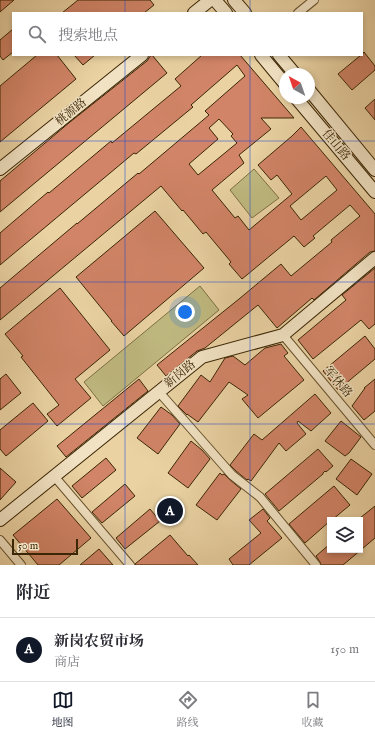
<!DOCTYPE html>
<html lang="zh">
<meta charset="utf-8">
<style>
body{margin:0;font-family:"IM FELL English","Noto Serif SC",serif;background:#f7f7f7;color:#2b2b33}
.controls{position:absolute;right:12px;bottom:12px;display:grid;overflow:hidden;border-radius:0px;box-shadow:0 2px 6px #0003}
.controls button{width:36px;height:36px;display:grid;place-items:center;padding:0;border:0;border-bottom:1px solid #e1e1e2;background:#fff;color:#2b2b33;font:20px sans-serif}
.compass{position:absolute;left:279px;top:68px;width:36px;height:36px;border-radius:50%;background:#fff;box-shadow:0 2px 6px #0003;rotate:320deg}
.scale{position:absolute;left:12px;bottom:10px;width:66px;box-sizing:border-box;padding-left:4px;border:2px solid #3b2605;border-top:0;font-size:11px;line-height:14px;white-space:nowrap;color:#3b2605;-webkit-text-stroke:3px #f1e2c3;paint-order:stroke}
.you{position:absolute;left:185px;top:312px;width:14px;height:14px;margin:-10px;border:3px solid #fff;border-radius:50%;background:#1a73e8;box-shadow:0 0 0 6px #1a73e833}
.badge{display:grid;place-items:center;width:26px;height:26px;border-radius:50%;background:#111827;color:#fff;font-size:13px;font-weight:700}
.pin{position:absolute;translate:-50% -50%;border:2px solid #fff;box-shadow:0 1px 4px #0006}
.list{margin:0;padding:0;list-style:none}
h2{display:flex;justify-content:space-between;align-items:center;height:52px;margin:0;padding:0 16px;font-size:17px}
h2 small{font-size:13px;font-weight:400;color:#7c7c81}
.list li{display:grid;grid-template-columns:26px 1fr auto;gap:12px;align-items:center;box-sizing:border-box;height:64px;padding:0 16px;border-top:1px solid #e1e1e2}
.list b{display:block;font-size:15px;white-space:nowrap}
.list p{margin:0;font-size:13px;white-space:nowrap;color:#7c7c81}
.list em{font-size:13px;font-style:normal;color:#7c7c81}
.icon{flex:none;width:22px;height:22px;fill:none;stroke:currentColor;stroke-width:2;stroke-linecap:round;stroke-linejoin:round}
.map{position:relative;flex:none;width:375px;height:565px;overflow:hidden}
.search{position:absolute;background:#fff;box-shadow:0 2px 6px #0003;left:12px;right:12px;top:12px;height:44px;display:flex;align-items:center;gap:10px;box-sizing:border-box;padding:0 14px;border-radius:0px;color:#7c7c81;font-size:15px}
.sheet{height:116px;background:#fff}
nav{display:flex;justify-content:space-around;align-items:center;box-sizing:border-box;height:56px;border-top:1px solid #e1e1e2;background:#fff;font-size:11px;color:#7c7c81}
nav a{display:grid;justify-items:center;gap:2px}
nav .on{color:#111827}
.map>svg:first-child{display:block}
</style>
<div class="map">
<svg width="375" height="565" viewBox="0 0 375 565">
<rect width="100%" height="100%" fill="#ead2a3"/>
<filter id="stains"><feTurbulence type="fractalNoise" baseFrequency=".005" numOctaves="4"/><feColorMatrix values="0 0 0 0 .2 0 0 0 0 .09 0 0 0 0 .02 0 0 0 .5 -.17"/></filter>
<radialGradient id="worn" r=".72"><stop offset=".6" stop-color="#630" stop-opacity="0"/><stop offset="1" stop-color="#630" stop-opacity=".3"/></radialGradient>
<g fill="#bfb980" stroke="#7d7042">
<polygon points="254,169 279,198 252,218 230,190"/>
<polygon points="200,286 219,310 103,406 84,382"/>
</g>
<g fill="#d18467" stroke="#3b2605" fill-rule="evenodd">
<polygon points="0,0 14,0 0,12"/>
<polygon points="78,0 150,0 154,5 144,13 62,13"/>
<polygon points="13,29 13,52 3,60 0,56 0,40"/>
<polygon points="364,52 375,66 375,70 352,90 338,74 361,55 362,55"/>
<polygon points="37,55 57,55 76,79 0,142 0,86"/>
<polygon points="74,55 95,55 83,65"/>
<polygon points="151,55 152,55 167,73 0,212 0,181 70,122 147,61"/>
<path d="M 202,55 L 240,55 L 294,118 L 261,118 L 271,129 L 239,155 L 244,163 L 212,190 L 235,218 L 238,216 L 249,230 L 292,194 L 277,175 L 271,180 L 258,165 L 292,136 L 301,127 L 375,214 L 375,251 L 370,252 L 314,300 L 312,298 L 277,328 L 258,305 L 205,348 L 197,351 L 166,376 L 157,365 L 239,299 L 281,264 L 291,276 L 332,242 L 331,240 L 360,216 L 350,205 L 313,236 L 315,238 L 304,247 L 294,236 L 242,279 L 229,264 L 231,262 L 206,232 L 203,234 L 183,210 L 182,211 L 161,186 L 0,320 L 0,288 L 77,223 L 77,224 L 138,173 L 139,174 L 209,115 L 205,111 L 245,76 L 237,65 L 191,105 L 193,107 L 136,154 L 134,153 L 0,265 L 0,233 L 48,192 L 49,193 L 111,141 L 112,143 L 181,86 L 175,79 ZM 219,119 L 233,134 L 231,136 L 237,143 L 198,175 L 189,164 L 218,139 L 209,128 ZM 326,176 L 337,190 L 301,220 L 290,206 Z"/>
<polygon points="375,99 375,120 365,108"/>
<polygon points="155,211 204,268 124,336 111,321 112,321 76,277"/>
<polygon points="375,268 375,324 369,329 361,320 313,359 298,340 346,300 342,295"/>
<polygon points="60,288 110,350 75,379 91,398 57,426 47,414 59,405 21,357 23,356 5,334"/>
<polygon points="365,336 375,349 375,359 338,390 323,371"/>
<polygon points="281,344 288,353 284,356 304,380 258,418 242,399 248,395 229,382 198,422 187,414 187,415 178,406 201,375 210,382 225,358 233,356 245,365 265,348"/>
<polygon points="6,374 21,393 0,410 0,379"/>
<polygon points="139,379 148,391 66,457 57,446"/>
<polygon points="375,379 375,411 364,420 352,406 365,388 364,388"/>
<polygon points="315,394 331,413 311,431 298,421 297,423 306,434 286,451 279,443 251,481 248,479 247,480 236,471 230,465 254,434 262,440"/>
<polygon points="33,403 48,421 6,456 0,449 0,430"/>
<polygon points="161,407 172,415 180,424 158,454 137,438"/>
<polygon points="341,421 361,437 349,453 345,456 325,441"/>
<polygon points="191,441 202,450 210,459 188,488 168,473"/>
<polygon points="318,449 333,466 326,472 325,471 323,473 323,474 279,511 265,494"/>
<polygon points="106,458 116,470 82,498 72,486"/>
<polygon points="351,459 372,474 357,495 336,479"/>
<polygon points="0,468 16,482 0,500"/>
<polygon points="220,473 222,475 224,474 229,479 241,489 217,520 196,505"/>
<polygon points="125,484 135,496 102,523 92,512"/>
<polygon points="334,486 350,505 332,520 330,520 330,521 305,543 289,524"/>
<polygon points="57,499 91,538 59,565 38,565 13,535"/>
<polygon points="375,506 375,538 343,565 321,565 320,562 316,556 330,544 330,550 360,550 360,518"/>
<polygon points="150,509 160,521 125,549 116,538"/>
<polygon points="263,509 270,518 267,521 282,538 249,565 233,565 229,559 261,533 249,520"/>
<polygon points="170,535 188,556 189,555 198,565 135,565 135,564"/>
<polygon points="99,549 113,565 80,565"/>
</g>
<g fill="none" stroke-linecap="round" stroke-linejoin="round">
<g stroke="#67512c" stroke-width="10">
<g id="street">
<polyline points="298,13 314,0"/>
<polyline points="283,335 375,445"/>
<polyline points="159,392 232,475 260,497 316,565"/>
<polyline points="54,476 130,565"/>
<polyline points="0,540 21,565"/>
</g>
</g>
<g stroke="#3b2605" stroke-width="14">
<g id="secondary">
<polyline points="215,0 226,13"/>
<polyline points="234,0 245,13"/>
<polyline points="194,13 210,0"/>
<polyline points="261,55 285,84"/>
<polyline points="279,55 295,74"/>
<polyline points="309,90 375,170"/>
<polyline points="296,98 375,192"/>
<polyline points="0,169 142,55"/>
<polyline points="0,520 202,357 283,335 375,258"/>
</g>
</g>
<use href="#street" stroke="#f1e2c3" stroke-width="8"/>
<use href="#secondary" stroke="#f1e2c3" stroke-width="12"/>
</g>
<path fill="none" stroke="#1d4ed8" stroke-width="1" stroke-opacity="0.55" d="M 125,0 L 125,13M 250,0 L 250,13M 125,55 L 125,565M 250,55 L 250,565M 0,141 L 375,141M 0,282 L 375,282M 0,424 L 375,424"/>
<g text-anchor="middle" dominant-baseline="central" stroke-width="3" stroke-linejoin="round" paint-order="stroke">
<g font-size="12" fill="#3b2605" stroke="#f1e2c3">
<text transform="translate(71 112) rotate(-39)">桃源路</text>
<text transform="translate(336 145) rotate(50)">佳山路</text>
<text transform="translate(180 374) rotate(-39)">新岗路</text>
<text transform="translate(338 382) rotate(50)">军休路</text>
</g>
</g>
<rect width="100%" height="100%" filter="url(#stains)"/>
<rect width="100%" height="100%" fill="url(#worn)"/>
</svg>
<div class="controls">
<button><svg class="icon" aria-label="layers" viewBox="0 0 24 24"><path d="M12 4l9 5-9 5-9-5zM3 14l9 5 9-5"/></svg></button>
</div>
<svg class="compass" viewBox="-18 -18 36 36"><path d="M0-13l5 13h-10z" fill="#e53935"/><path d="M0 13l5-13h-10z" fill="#7c7c81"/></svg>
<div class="scale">50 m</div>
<div class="you"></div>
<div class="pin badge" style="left:170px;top:511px">A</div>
<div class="search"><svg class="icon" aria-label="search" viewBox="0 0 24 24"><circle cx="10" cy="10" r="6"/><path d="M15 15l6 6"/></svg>搜索地点</div>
</div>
<section class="sheet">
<h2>附近<small></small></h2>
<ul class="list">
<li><span class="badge">A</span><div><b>新岗农贸市场</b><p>商店</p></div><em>150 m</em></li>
</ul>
</section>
<nav>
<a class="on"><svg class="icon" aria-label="map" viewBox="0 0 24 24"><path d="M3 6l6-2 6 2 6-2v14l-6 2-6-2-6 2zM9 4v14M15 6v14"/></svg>地图</a>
<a><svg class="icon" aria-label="directions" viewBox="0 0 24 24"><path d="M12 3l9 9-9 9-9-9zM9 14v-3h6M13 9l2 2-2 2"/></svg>路线</a>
<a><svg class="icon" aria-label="saved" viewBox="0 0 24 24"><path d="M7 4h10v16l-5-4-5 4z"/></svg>收藏</a>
</nav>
